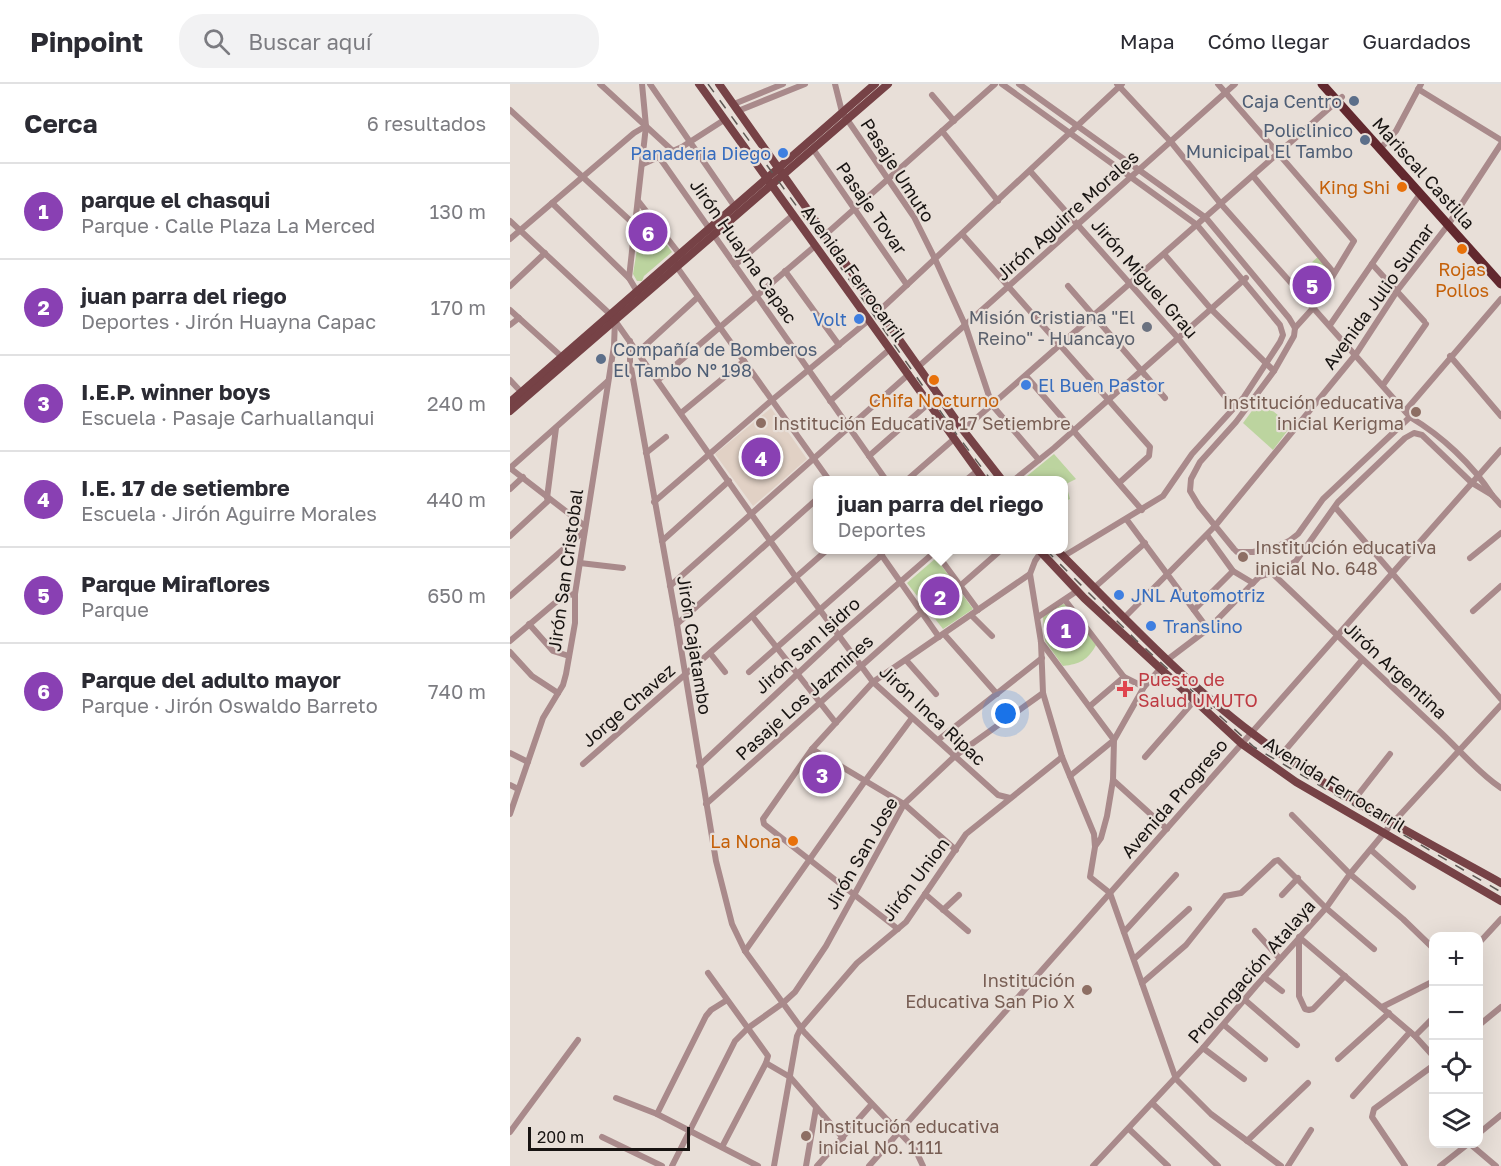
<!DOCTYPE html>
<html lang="es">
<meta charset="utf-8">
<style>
body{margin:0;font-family:"Golos Text",sans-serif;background:#f2f2f3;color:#2b2b33}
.controls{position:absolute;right:18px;bottom:18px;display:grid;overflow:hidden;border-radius:12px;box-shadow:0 6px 24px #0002}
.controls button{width:54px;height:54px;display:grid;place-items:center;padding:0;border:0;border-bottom:2px solid #e1e1e2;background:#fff;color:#2b2b33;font:30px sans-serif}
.scale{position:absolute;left:18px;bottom:15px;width:162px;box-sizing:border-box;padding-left:6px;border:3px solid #171311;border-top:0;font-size:16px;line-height:21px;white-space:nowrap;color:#171311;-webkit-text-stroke:4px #e8dfd8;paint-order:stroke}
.you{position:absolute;left:496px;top:630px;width:21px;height:21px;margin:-15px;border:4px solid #fff;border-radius:50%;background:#1a73e8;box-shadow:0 0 0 9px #1a73e833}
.badge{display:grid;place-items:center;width:39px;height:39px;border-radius:50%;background:#8940b3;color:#fff;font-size:20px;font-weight:700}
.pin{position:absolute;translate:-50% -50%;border:3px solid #fff;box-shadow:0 2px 6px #0006}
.popup{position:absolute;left:303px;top:392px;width:255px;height:78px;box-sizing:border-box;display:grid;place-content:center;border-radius:12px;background:#fff;filter:drop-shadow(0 2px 4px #0005);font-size:20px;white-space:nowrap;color:#7c7c81}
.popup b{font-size:22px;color:#2b2b33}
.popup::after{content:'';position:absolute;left:50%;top:100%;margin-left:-12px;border:12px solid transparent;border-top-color:#fff}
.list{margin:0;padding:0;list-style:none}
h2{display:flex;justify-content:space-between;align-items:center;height:78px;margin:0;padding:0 24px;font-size:26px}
h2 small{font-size:20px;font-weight:400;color:#7c7c81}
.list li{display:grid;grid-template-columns:39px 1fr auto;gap:18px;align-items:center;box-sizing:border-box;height:96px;padding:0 24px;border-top:2px solid #e1e1e2}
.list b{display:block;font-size:22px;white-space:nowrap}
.list p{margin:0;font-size:20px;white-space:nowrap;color:#7c7c81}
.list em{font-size:20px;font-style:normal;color:#7c7c81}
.icon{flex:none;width:33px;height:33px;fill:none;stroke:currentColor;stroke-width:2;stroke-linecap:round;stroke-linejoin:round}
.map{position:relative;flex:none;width:991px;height:1082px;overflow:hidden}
header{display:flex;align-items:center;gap:36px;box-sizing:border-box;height:84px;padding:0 30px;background:#fff;border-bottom:2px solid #e1e1e2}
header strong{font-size:28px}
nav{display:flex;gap:33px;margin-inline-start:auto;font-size:21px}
.search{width:420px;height:54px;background:#f2f2f3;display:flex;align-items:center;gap:15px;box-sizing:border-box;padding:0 21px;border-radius:24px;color:#7c7c81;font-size:22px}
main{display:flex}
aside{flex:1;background:#fff}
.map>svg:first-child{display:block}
</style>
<header>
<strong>Pinpoint</strong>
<div class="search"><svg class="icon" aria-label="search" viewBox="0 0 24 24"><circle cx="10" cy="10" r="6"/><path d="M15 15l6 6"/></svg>Buscar aquí</div>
<nav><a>Mapa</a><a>Cómo llegar</a><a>Guardados</a></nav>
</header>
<main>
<aside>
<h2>Cerca<small>6 resultados</small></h2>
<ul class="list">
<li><span class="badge">1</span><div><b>parque el chasqui</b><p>Parque · Calle Plaza La Merced</p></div><em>130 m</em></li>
<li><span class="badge">2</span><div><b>juan parra del riego</b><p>Deportes · Jirón Huayna Capac</p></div><em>170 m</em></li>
<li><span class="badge">3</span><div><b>I.E.P. winner boys</b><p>Escuela · Pasaje Carhuallanqui</p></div><em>240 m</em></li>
<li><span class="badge">4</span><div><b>I.E. 17 de setiembre</b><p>Escuela · Jirón Aguirre Morales</p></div><em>440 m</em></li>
<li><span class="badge">5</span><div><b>Parque Miraflores</b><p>Parque</p></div><em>650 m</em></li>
<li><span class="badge">6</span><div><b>Parque del adulto mayor</b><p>Parque · Jirón Oswaldo Barreto</p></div><em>740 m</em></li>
</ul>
</aside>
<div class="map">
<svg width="991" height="1082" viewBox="0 0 991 1082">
<rect width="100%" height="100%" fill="#e8dfd8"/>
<g fill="#e1d1c5">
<polygon points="261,324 297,375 243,422 205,370"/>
<polygon points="311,674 326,683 312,706 297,696"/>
</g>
<g fill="#bcd49f">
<polygon points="133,129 162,168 134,192 132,197 127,197 123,190"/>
<polygon points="809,172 820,186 804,212 800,211 786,192"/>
<polygon points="750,316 781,342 763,366 733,339"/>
<polygon points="544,370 566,395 556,400 560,415 553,418 553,396 512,396"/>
<polygon points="426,474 463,525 433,545 397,499"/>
<path d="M 553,520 L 557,521 L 586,561 C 578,576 570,580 553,582 L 535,557 L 533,533 Z"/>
</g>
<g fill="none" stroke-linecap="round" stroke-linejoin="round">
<g stroke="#a98a8b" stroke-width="6">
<polyline points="90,0 164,68"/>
<polyline points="140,0 225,123"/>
<polyline points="325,0 332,28 404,133 425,175 456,243 482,321 529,376"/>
<polyline points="492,0 687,141 770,241 773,251 770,258 734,313 682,370 653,412 554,472"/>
<polyline points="509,0 696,134 779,234 785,244"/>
<path d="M 607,0 L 661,58 L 711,120 L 900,333 C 932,352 962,380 982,411"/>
<polyline points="708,0 844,157 804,223 785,244"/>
<polyline points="908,5 991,56"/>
<polyline points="422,11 444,37"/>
<polyline points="224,20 273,0"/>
<polyline points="0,26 126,142"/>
<polyline points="228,27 295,0"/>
<polyline points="432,47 488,117"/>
<polyline points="303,65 397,201"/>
<polyline points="870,65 886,47 911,0"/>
<polyline points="149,73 376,396"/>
<polyline points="133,80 172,63 214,36"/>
<polyline points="520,87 668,254 724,324"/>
<polyline points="743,92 824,189"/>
<polyline points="129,118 171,172"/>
<polyline points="42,119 119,194"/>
<polyline points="0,137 101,231 285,492 363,598 488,711 500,714"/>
<polyline points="452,150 640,363 639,372 609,399"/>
<polyline points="315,151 485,0"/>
<polyline points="0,155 124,49 136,42"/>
<polyline points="654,170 701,225 764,287"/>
<polyline points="164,179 319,396"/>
<polyline points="862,180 914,237"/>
<polyline points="225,181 283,131"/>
<polyline points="275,187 329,261"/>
<polyline points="0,202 35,169"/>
<polyline points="558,202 655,314"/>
<polyline points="128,209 119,194 136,42 132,0"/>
<polyline points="0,226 52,273"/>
<polyline points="369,227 612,0"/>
<polyline points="0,241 9,234"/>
<polyline points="820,241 910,110"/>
<polyline points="785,244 784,252 764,287 726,338 690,378 681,395 680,407 689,422 724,465 727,468 743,468 766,463 779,457 788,450 813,415 900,333"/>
<polyline points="120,257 120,278 167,540 206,777 222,840 235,867 294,948 405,1065 413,1082"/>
<polyline points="128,268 188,213"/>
<polyline points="940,272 991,332"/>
<polyline points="408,283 725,0"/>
<polyline points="516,292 632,426"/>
<polyline points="0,296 14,311"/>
<polyline points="148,296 305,162"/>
<polyline points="873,301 916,240"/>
<polyline points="320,317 380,265"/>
<polyline points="895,327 991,215"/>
<polyline points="171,329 234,277"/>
<polyline points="453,346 832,13"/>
<polyline points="136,369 156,353"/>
<polyline points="359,372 418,320"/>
<polyline points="397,396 444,355"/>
<polyline points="456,396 467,387"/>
<polyline points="504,396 544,364 736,194"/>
<polyline points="0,405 13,393"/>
<polyline points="37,414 46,344"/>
<polyline points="144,418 262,316 359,236"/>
<polyline points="825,423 991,615"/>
<polyline points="617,436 698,545"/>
<polyline points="75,442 0,384 98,297"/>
<polyline points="697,451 723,487 743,499"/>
<polyline points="0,452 39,416"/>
<polyline points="152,457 219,397"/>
<polyline points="368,466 429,553"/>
<polyline points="424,466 468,526"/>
<polyline points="531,468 525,477 520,490 531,558 533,609 552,673 584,750 585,763 580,793 600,809 666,995 701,1030 771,1082"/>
<polyline points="960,474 991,449"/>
<polyline points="70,479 113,484"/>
<path d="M 762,489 C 816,541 871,593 927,645 C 948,664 967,688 991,704"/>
<polyline points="160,502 399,290"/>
<polyline points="450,502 491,466"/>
<polyline points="585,503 635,459"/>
<polyline points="0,512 74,447"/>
<polyline points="555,516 614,593 634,603"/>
<polyline points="684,526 723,487"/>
<polyline points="963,527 991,502"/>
<polyline points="461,531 482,552"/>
<polyline points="242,532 326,639"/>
<polyline points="528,533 567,507"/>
<polyline points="615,533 705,442 846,270 887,207 938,141 991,60"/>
<polyline points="19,540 43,567 59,572"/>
<polyline points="167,540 307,415"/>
<polyline points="434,550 487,610"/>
<polyline points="0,557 53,512 65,510"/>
<polyline points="531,558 604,656 560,692"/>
<polyline points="0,568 22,592 48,609"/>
<polyline points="200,569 215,588"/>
<polyline points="396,576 426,610"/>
<polyline points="657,576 698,545 749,493 775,484 786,477 828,418 895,354 904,349 912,351 962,399 982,411 991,421"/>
<polyline points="239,588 372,471"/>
<polyline points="580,622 614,593"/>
<polyline points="428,656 532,574"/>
<polyline points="302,665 394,720 446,766"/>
<polyline points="0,669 18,678"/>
<polyline points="772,670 852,576"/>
<polyline points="635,673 684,617"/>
<polyline points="73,680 317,466"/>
<polyline points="189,682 328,552 427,466"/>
<polyline points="603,696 657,745"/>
<polyline points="0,701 8,705"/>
<polyline points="844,716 880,670"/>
<polyline points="196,720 412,528"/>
<polyline points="0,730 33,634 53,601 56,590 65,539 65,510 104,262 105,236"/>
<polyline points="782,731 840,790 893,835 924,865"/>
<polyline points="586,761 591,754 597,732 603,696 604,656 634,603 649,586"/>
<polyline points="861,766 903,803"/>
<polyline points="415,810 458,847"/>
<polyline points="772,811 788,794"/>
<polyline points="433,826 449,811"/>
<polyline points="388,845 254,740 253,735 302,665 363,598 520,490"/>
<polyline points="745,847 770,875"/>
<polyline points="614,848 666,791"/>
<polyline points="789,853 905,952 924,973"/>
<polyline points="789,854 789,912 795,925 799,926 803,925 835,892"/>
<polyline points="968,860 991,835"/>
<polyline points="235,867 355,697 402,634"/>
<polyline points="624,875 679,825"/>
<polyline points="198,889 258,972 256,979 212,1063"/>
<polyline points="754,893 772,907"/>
<polyline points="632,899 676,861 715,812 731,809 765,777 768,776 816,824 864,865"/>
<polyline points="735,916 787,961"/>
<polyline points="872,923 924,897"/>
<polyline points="714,941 755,975"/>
<polyline points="968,942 991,923"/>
<polyline points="905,952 924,933"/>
<polyline points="693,964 734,995"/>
<polyline points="828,975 879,929"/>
<polyline points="256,979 280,993 333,1054"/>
<polyline points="843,1012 900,948"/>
<polyline points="106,1014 147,1030 248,1082"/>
<polyline points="643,1020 708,1082"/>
<polyline points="147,1030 196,932 201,926 217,916"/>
<polyline points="619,1045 658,1082"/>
<polyline points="0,1048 68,956"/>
<polyline points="968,1050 991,1031"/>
<polyline points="92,1053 152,1082"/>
<polyline points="737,1057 798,999"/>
<polyline points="960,1060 986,1082"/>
<polyline points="162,1082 225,957 238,944 273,919 285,908 316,862 394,720 445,672 533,609"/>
<polyline points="264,1082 287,952 291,944 347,879 396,838 456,750 552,673"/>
<polyline points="296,1082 306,1024"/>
<polyline points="307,1082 361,1021"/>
<polyline points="359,1082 991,366"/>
<polyline points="583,1082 693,964 746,902 816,824 840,790 879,743 991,621"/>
<polyline points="778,1082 801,1046"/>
<polyline points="895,1082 862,1033 864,1025 924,981"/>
<polyline points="930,1082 958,1060"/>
</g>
<g stroke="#764246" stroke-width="8">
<polyline points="189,0 474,396"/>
<polyline points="209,0 453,346 492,396"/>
<polyline points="0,318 365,0"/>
<polyline points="0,327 378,0"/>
<polyline points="529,466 574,514 732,660 786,698 991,817"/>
<path d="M 547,466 C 609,528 672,596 742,649 C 819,708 907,752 991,799"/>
</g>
<polyline stroke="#62282e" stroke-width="9" points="812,0 991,200"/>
<g stroke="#5e5955" stroke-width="1.5" stroke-dasharray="10 10" stroke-linecap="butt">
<polyline points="198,0 322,171 442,344 481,396"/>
<polyline points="536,466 626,556 744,663 991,808"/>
</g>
</g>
<g fill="#5c6f8a" stroke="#e8dfd8" stroke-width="2">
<circle cx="844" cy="17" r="6"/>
<circle cx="855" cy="56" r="6"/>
<circle cx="91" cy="275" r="6"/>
</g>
<g fill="#3f7fe0" stroke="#e8dfd8" stroke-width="2">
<circle cx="273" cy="69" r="6"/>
<circle cx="349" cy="235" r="6"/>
<circle cx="516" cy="301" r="6"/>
<circle cx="609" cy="511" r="6"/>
<circle cx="641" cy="542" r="6"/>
</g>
<g fill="#e8710a" stroke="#e8dfd8" stroke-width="2">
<circle cx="892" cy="103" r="6"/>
<circle cx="952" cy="165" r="6"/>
<circle cx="424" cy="296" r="6"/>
<circle cx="283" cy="757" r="6"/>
</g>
<circle fill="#6b7280" stroke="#e8dfd8" stroke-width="2" cx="637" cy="243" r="6"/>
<g fill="#8d6e63" stroke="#e8dfd8" stroke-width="2">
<circle cx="906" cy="328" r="6"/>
<circle cx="251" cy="339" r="6"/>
<circle cx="733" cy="473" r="6"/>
<circle cx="577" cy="906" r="6"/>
<circle cx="296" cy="1052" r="6"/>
</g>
<path fill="#e0444e" stroke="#e8dfd8" stroke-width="2" d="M612 596h6v6h6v6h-6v6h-6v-6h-6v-6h6z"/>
<g text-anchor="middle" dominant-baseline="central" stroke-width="4.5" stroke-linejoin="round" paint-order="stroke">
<g font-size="18" fill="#4e5e75" stroke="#e8dfd8" text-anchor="end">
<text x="832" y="17">Caja Centro</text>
<text x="843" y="46">Policlinico<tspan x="843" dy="21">Municipal El Tambo</tspan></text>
<text x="103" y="265" text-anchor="start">Compañía de Bomberos<tspan x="103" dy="21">El Tambo Nº 198</tspan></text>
</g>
<g font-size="18" fill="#366cbe" stroke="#e8dfd8" text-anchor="start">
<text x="261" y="69" text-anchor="end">Panaderia Diego</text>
<text x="337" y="235" text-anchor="end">Volt</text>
<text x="528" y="301">El Buen Pastor</text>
<text x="621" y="511">JNL Automotriz</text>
<text x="653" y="542">Translino</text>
</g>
<g font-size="18" fill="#171311" stroke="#e8dfd8">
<text transform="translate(388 86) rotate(57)">Pasaje Umuto</text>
<text transform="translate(914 89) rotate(48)">Mariscal Castilla</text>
<text transform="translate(362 124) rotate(55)">Pasaje Tovar</text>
<text transform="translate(557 131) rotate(-42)">Jirón Aguirre Morales</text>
<text transform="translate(234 167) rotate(55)">Jirón Huayna Capac</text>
<text transform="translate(344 189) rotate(54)">Avenida Ferrocarril</text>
<text transform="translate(635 194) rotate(49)">Jirón Miguel Grau</text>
<text transform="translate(868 212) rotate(-54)">Avenida Julio Sumar</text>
<text transform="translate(55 486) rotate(-82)">Jirón San Cristobal</text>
<text transform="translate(185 561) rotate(81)">Jirón Cajatambo</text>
<text transform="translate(297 561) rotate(-42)">Jirón San Isidro</text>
<text transform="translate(886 586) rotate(43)">Jirón Argentina</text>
<text transform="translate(294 613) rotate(-42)">Pasaje Los Jazmines</text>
<text transform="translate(118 621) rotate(-41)">Jorge Chavez</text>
<text transform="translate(423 631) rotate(43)">Jirón Inca Ripac</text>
<text transform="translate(825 700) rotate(32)">Avenida Ferrocarril</text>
<text transform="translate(664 714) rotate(-49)">Avenida Progreso</text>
<text transform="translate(351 769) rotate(-60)">Jirón San Jose</text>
<text transform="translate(405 795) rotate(-53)">Jirón Union</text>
<text transform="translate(741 887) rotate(-49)">Prolongación Atalaya</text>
</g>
<g font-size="18" fill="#c56008" stroke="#e8dfd8" text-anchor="end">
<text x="880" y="103">King Shi</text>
<text x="952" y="185" text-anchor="middle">Rojas<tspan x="952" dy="21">Pollos</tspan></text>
<text x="424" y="316" text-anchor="middle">Chifa Nocturno</text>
<text x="271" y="757">La Nona</text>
</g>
<g font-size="18" fill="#5b616d" stroke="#e8dfd8" text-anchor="end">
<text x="625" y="233">Misión Cristiana "El<tspan x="625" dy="21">Reino" - Huancayo</tspan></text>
</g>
<g font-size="18" fill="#785e54" stroke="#e8dfd8" text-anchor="start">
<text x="894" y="318" text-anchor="end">Institución educativa<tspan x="894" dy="21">inicial Kerigma</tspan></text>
<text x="263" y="339">Institución Educativa 17 Setiembre</text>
<text x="745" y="463">Institución educativa<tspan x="745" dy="21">inicial No. 648</tspan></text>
<text x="565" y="896" text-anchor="end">Institución<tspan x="565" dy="21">Educativa San Pio X</tspan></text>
<text x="308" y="1042">Institución educativa<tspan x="308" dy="21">inicial No. 1111</tspan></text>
</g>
<g font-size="18" fill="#be3a42" stroke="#e8dfd8" text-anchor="start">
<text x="628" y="595">Puesto de<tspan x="628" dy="21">Salud UMUTO</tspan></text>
</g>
</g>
</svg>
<div class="controls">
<button>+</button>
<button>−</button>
<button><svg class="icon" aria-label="locate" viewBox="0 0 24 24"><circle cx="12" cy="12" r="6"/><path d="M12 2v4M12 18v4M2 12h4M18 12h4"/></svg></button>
<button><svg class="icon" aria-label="layers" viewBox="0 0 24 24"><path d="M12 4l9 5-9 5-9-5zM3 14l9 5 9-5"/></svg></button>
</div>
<div class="scale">200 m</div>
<div class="you"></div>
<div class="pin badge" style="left:556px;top:545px">1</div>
<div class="pin badge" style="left:430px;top:512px">2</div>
<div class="popup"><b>juan parra del riego</b>Deportes</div>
<div class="pin badge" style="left:312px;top:690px">3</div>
<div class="pin badge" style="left:251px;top:373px">4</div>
<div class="pin badge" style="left:802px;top:201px">5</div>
<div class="pin badge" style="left:138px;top:148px">6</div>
</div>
</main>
